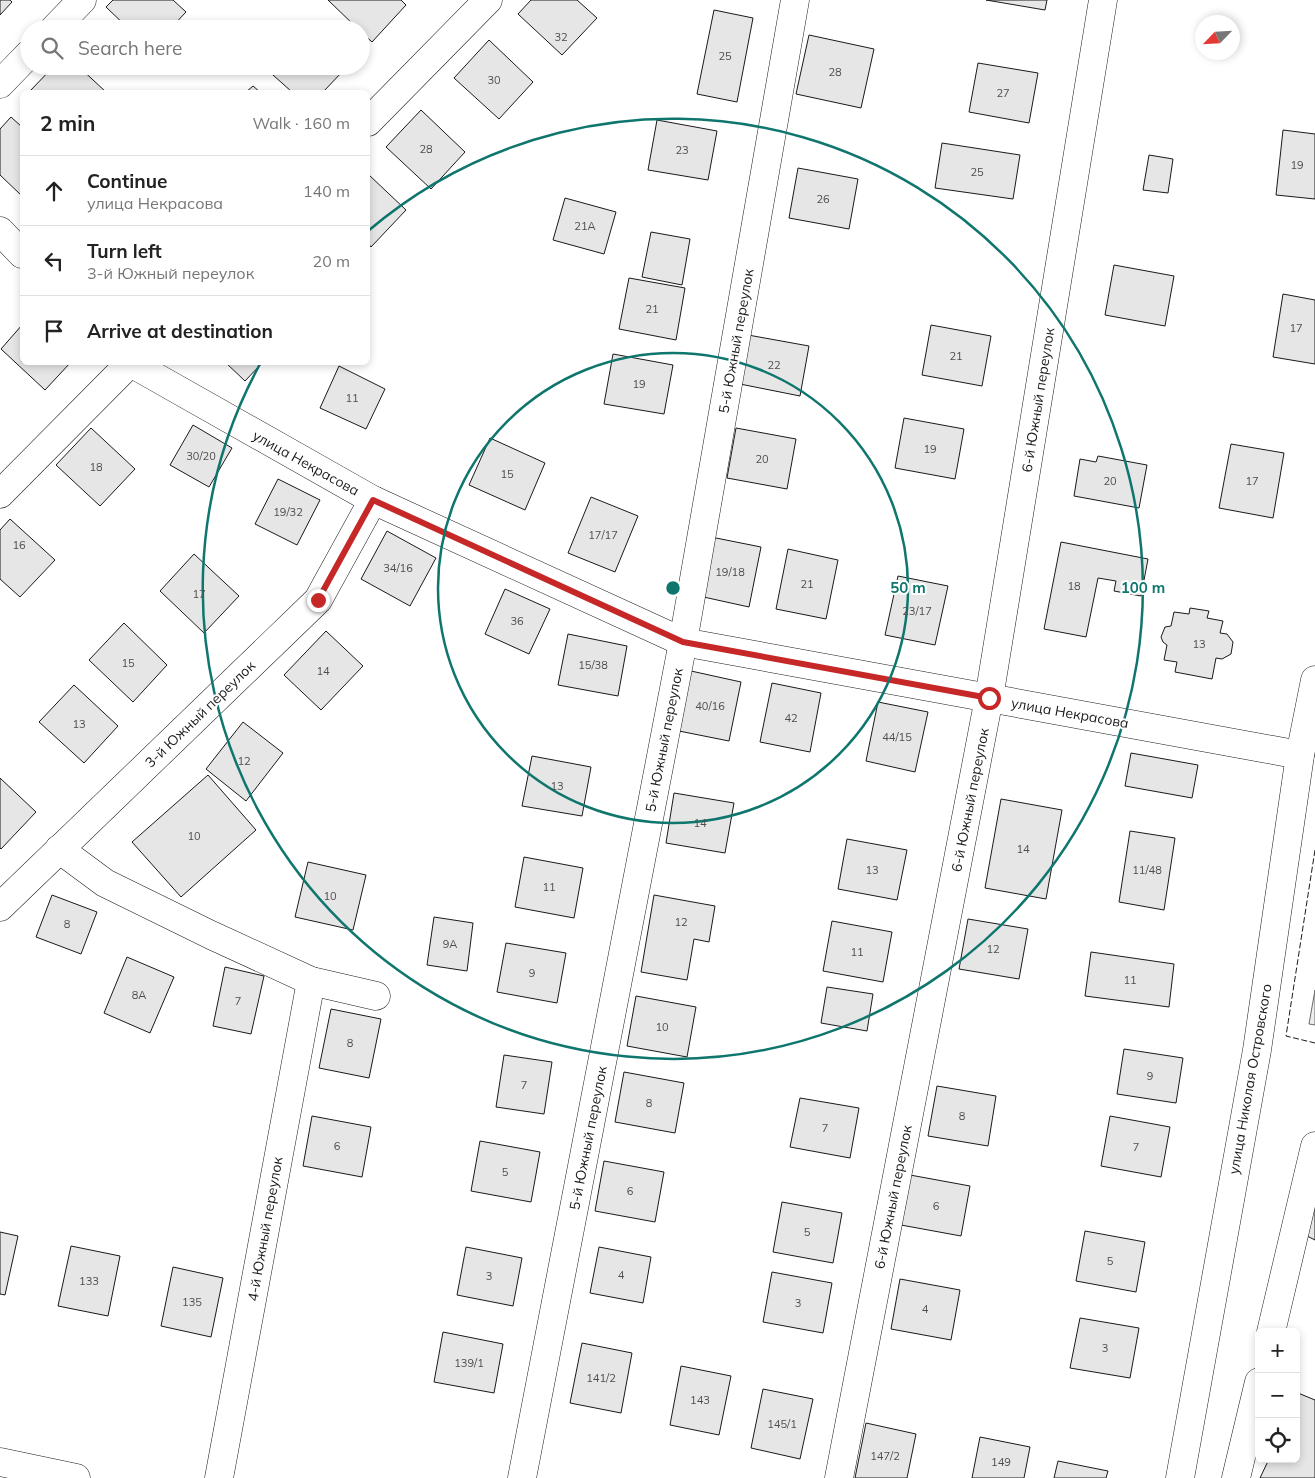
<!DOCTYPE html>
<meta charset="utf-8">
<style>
body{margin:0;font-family:Mulish,sans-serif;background:#f2f2f2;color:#222}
.controls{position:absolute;right:15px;bottom:15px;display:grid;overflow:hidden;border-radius:8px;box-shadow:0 2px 8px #0003}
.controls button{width:45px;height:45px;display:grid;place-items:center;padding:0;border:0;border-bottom:1px solid #e0e0e0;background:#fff;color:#222;font:25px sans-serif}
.compass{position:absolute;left:1195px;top:15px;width:45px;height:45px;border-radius:50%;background:#fff;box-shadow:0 2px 8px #0003;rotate:245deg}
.stop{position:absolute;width:15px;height:15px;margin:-11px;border:4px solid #c62828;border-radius:50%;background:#fff}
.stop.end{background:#c62828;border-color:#fff;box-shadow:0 1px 5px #0008}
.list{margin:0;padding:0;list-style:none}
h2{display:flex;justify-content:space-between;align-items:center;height:65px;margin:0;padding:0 20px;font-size:21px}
h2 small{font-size:16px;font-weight:400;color:#767676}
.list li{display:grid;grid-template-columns:32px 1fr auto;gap:15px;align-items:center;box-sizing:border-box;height:70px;padding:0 20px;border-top:1px solid #e0e0e0}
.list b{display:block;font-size:19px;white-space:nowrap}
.list p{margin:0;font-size:16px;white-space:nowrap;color:#767676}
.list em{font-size:16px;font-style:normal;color:#767676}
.icon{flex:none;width:28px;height:28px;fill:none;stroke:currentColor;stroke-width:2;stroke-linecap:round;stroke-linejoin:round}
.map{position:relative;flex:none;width:1315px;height:1478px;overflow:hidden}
.search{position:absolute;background:#fff;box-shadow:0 2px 8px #0003;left:20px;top:20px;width:350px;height:55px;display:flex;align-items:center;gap:12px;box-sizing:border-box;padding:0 18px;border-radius:28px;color:#767676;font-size:19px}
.panel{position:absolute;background:#fff;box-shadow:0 2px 8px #0003;left:20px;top:90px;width:350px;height:275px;border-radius:8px}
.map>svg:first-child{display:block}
</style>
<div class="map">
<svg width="1315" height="1478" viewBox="0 0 1315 1478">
<rect width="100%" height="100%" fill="#fff"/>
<polygon fill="#ededed" stroke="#6a6a6a" points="1315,990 1315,1025 1309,1024"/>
<g fill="#e6e6e6" stroke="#1a1a1a">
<polygon points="0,0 10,0 12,2 0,15"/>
<polygon points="113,0 173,0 186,12 170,29 129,29 106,7"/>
<polygon points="328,0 401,0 406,5 372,42 361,32 361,29 358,29"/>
<polygon points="531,0 577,0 597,18 562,55 518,14"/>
<polygon points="986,0 1047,0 1045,10"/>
<polygon points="714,10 753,18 737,102 697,94"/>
<polygon points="809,35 874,49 861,108 796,94"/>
<polygon points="489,40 533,82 499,119 454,78"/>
<polygon points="978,63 1038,73 1029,123 969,112"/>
<polygon points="54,66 78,66 106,92 32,92 30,91"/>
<polygon points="338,66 343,71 323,92 292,92 264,67"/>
<polygon points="253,86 260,92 246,92"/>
<polygon points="421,110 465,152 431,189 386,147"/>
<polygon points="11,117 22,127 22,196 0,175 0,129"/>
<polygon points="657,120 717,131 708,180 648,170"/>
<polygon points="1283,130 1315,134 1315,199 1276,195"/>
<polygon points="942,143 1020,155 1013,199 935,188"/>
<polygon points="1149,155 1173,159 1168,193 1143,190"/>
<polygon points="798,168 858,179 849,229 789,218"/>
<polygon points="368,174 406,210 371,247 368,243"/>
<polygon points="565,198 616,212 604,254 553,240"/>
<polygon points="651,232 690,239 682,285 642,277"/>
<polygon points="1114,265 1174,276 1165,326 1105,315"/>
<polygon points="629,278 685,288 676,340 619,329"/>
<polygon points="1283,294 1315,300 1315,364 1273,357"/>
<polygon points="22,325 22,362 71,362 45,390 1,349"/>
<polygon points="931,325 991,336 982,386 922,375"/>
<polygon points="748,335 809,346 800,396 740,384"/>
<polygon points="613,354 673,365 664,414 604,404"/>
<polygon points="225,362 263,362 245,381"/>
<polygon points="339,366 385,389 366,429 320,408"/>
<polygon points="904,418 964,429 955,479 895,468"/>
<polygon points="193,425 232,448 209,487 170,465"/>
<polygon points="91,428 135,469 100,506 56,465"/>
<polygon points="736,428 796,439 787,489 727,478"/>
<polygon points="490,438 545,463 525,510 469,485"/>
<polygon points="1231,444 1284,453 1273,518 1219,508"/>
<polygon points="1098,456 1147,465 1139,508 1074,496 1080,459 1096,462"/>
<polygon points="278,479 320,500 297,545 255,524"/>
<polygon points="591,497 638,516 615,572 568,553"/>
<polygon points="10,519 55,560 20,597 0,579 0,530"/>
<polygon points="387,531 436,558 410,606 361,579"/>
<polygon points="711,537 761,547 749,607 699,596"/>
<polygon points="1061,542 1148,559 1141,596 1114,591 1116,581 1098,578 1086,637 1044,629"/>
<polygon points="788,549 838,560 826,619 776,609"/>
<polygon points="194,554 239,596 204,633 160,591"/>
<polygon points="898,576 948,586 935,645 885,635"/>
<polygon points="505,589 550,609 529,654 485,634"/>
<polygon points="1190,608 1209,611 1207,618 1223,621 1220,633 1227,634 1233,642 1231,654 1222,659 1216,658 1212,679 1175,672 1177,662 1164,660 1167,645 1163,642 1161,637 1165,627 1171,626 1174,612 1189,614"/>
<polygon points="124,623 167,665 133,702 89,660"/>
<polygon points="326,631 363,666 321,710 284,675"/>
<polygon points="568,634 627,646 618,696 558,685"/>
<polygon points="691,671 741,682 729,741 679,731"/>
<polygon points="772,683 821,693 810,752 760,742"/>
<polygon points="74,685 118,726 84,763 39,722"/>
<polygon points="878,702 928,712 915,772 866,761"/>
<polygon points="243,722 283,753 246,801 206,769"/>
<polygon points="1131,753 1198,765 1192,798 1125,786"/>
<polygon points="532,756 591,767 582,816 522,806"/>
<polygon points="208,775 256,830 181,897 132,842"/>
<polygon points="0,778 36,812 1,849 0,848"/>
<polygon points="674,793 734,803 725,853 666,843"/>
<polygon points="1001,799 1062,810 1046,899 985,888"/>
<polygon points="1130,831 1175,838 1164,910 1119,902"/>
<polygon points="847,839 907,850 897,900 838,889"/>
<polygon points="524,857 583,868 574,918 515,907"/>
<polygon points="308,862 366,875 353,930 295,917"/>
<polygon points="52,895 97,912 81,954 36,937"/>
<polygon points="654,895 715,906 709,942 694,939 687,980 641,972"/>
<polygon points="434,917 473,923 467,971 427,965"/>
<polygon points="968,919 1028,929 1019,979 959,969"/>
<polygon points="832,921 892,932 883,982 823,971"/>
<polygon points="506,943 566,953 557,1003 497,992"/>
<polygon points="1091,952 1174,964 1169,1007 1085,996"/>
<polygon points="127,957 174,977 150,1033 104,1013"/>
<polygon points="225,967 264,976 251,1034 213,1026"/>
<polygon points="827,987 873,994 867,1031 821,1023"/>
<polygon points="636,996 696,1007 687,1057 627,1046"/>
<polygon points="331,1009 381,1019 369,1078 319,1068"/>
<polygon points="1124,1049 1183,1058 1176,1103 1117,1094"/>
<polygon points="504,1055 552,1062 544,1114 496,1107"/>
<polygon points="624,1072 684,1083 675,1133 615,1122"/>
<polygon points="937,1086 996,1096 988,1146 928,1136"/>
<polygon points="800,1098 859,1108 850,1158 790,1147"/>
<polygon points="312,1116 371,1127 362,1177 303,1166"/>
<polygon points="1110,1116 1170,1127 1161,1177 1101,1166"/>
<polygon points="480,1141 540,1152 531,1202 471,1191"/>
<polygon points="604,1161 664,1172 655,1222 595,1211"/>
<polygon points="910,1175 970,1186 961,1236 901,1225"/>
<polygon points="1315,1195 1315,1240 1299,1232"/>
<polygon points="782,1202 842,1213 833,1263 773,1252"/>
<polygon points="1085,1231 1145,1242 1136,1292 1076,1281"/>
<polygon points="0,1232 18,1236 5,1295 0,1294"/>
<polygon points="71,1246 120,1256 108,1316 58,1306"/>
<polygon points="466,1247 522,1258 513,1306 457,1295"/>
<polygon points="599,1247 651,1257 643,1303 590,1293"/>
<polygon points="173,1267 223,1278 211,1337 161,1326"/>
<polygon points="772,1272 832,1283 823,1333 763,1322"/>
<polygon points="900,1279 960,1290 951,1340 891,1329"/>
<polygon points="1080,1318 1139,1328 1130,1378 1070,1368"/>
<polygon points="443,1332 503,1344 494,1393 434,1382"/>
<polygon points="582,1343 632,1353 621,1413 570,1403"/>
<polygon points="681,1366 731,1376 719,1435 670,1425"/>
<polygon points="763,1389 813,1399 800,1459 751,1448"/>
<polygon points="1298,1393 1315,1400 1315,1478 1260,1478 1269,1459 1296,1459 1296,1397"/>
<polygon points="866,1423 916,1434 907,1478 855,1478"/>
<polygon points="980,1437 1030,1447 1024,1478 972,1478"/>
<polygon points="1058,1461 1108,1471 1106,1478 1054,1478"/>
</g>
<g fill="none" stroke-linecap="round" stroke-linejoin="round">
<g stroke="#1a1a1a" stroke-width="29">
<g id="minor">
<polyline points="54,29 82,0"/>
<polyline points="0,84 29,54"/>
<polyline points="368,122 488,0"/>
<polyline points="0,231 22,254"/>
<polyline points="129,362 373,500 683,642 1300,755"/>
<polyline points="0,494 131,362"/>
<polyline points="59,849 105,883 211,935 311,981 376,996"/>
<polyline points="0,907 318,600 373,500"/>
<polyline points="1271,1332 1315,1146"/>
<polyline points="0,1462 76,1478"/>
<polyline points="219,1478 311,981"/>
<polyline points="522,1478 683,642 795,0"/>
<polyline points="839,1478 989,698 1103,0"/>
<polyline points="1180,1478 1257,1050 1300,755 1315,680"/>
<polyline points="1236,1478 1259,1382"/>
</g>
</g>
<use href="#minor" stroke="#fff" stroke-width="28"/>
<polyline stroke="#1a1a1a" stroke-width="1" stroke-dasharray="6 2.5" stroke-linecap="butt" points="1315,850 1286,1036 1315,1043"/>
</g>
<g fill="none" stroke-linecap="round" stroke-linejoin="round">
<polyline stroke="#c62828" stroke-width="6" points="318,600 373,500 683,642 989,698"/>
</g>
<g fill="none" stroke="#0f766e" stroke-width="2.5">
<circle cx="673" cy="588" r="235"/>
<path d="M368 231A470 470 0 1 1 260 364"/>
</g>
<g text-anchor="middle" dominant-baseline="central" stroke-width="4" stroke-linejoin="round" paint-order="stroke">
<g font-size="11" fill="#4d4d4d">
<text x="561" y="37">32</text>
<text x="725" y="56">25</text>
<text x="835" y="72">28</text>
<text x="494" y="80">30</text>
<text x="1003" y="93">27</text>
<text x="426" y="149">28</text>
<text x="682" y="150">23</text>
<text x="1297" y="165">19</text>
<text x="977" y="172">25</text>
<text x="823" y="199">26</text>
<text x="585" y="226">21А</text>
<text x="652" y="309">21</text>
<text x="1296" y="328">17</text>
<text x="956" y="356">21</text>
<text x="774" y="365">22</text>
<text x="639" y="384">19</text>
<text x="352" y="398">11</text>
<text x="930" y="449">19</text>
<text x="201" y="456">30/20</text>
<text x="762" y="459">20</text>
<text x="96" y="467">18</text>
<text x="507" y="474">15</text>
<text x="1110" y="481">20</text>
<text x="1252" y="481">17</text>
<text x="288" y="512">19/32</text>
<text x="603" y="535">17/17</text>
<text x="19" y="545">16</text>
<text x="398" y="568">34/16</text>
<text x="730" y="572">19/18</text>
<text x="807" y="584">21</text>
<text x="1074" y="586">18</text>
<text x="199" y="594">17</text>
<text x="917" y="611">23/17</text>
<text x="517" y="621">36</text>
<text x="1199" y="644">13</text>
<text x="128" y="663">15</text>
<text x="593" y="665">15/38</text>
<text x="323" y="671">14</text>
<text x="710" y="706">40/16</text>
<text x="791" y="718">42</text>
<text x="79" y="724">13</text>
<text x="897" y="737">44/15</text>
<text x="244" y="761">12</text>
<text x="557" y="786">13</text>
<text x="700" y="823">14</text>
<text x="194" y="836">10</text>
<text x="1023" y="849">14</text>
<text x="872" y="870">13</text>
<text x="1147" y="870">11/48</text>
<text x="549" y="887">11</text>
<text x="330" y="896">10</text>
<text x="681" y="922">12</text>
<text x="67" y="924">8</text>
<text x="450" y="944">9А</text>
<text x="993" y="949">12</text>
<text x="857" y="952">11</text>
<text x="532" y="973">9</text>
<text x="1130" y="980">11</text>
<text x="139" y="995">8А</text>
<text x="238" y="1001">7</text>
<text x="662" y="1027">10</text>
<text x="350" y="1043">8</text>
<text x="1150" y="1076">9</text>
<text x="524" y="1085">7</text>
<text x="649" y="1103">8</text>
<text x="962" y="1116">8</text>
<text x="825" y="1128">7</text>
<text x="337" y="1146">6</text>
<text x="1136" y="1147">7</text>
<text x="505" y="1172">5</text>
<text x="630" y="1191">6</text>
<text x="936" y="1206">6</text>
<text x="807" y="1232">5</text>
<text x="1110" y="1261">5</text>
<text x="621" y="1275">4</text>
<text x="489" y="1276">3</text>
<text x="89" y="1281">133</text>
<text x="192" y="1302">135</text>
<text x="798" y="1303">3</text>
<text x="925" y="1309">4</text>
<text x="1105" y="1348">3</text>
<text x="469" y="1363">139/1</text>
<text x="601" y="1378">141/2</text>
<text x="700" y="1400">143</text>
<text x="782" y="1424">145/1</text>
<text x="885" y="1456">147/2</text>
<text x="1001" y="1462">149</text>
</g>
<g font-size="14" fill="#1a1a1a" stroke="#fff">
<text transform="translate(736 341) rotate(-80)">5-й Южный переулок</text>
<text transform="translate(1038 400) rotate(-81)">6-й Южный переулок</text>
<text transform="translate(306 463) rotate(29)">улица Некрасова</text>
<text transform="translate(1070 713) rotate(10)">улица Некрасова</text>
<text transform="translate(200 714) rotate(-44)">3-й Южный переулок</text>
<text transform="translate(664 740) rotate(-79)">5-й Южный переулок</text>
<text transform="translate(970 800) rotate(-79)">6-й Южный переулок</text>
<text transform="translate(1250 1079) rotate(-80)">улица Николая Островского</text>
<text transform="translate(588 1138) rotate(-79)">5-й Южный переулок</text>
<text transform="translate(893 1197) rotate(-79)">6-й Южный переулок</text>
<text transform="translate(265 1229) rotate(-80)">4-й Южный переулок</text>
</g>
</g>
<circle cx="673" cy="588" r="8" fill="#0f766e" stroke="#fff" stroke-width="2.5"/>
<g font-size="15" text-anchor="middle" font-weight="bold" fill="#0f766e" stroke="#fff" stroke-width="4" stroke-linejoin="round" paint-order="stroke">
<text x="908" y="593">50 m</text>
<text x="1143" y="593">100 m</text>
</g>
</svg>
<div class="controls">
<button>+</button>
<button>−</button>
<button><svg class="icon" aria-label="locate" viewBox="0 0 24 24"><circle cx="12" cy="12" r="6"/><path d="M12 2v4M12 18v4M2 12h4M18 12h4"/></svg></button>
</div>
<svg class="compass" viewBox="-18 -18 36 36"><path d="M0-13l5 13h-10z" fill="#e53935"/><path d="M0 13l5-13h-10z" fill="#767676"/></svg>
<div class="stop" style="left:989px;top:698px"></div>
<div class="stop end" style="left:318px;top:600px"></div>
<div class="search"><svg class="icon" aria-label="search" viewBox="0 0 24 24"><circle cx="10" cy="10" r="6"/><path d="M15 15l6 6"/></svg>Search here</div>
<section class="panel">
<h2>2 min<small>Walk · 160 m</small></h2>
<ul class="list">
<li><svg class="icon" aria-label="ahead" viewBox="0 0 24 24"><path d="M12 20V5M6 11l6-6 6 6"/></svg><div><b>Continue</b><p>улица Некрасова</p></div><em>140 m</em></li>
<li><svg class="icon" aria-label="left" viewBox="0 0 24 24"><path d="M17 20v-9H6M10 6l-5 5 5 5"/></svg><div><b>Turn left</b><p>3-й Южный переулок</p></div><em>20 m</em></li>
<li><svg class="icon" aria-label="arrive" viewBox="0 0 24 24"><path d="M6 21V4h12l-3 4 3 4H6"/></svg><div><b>Arrive at destination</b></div></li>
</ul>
</section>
</div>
